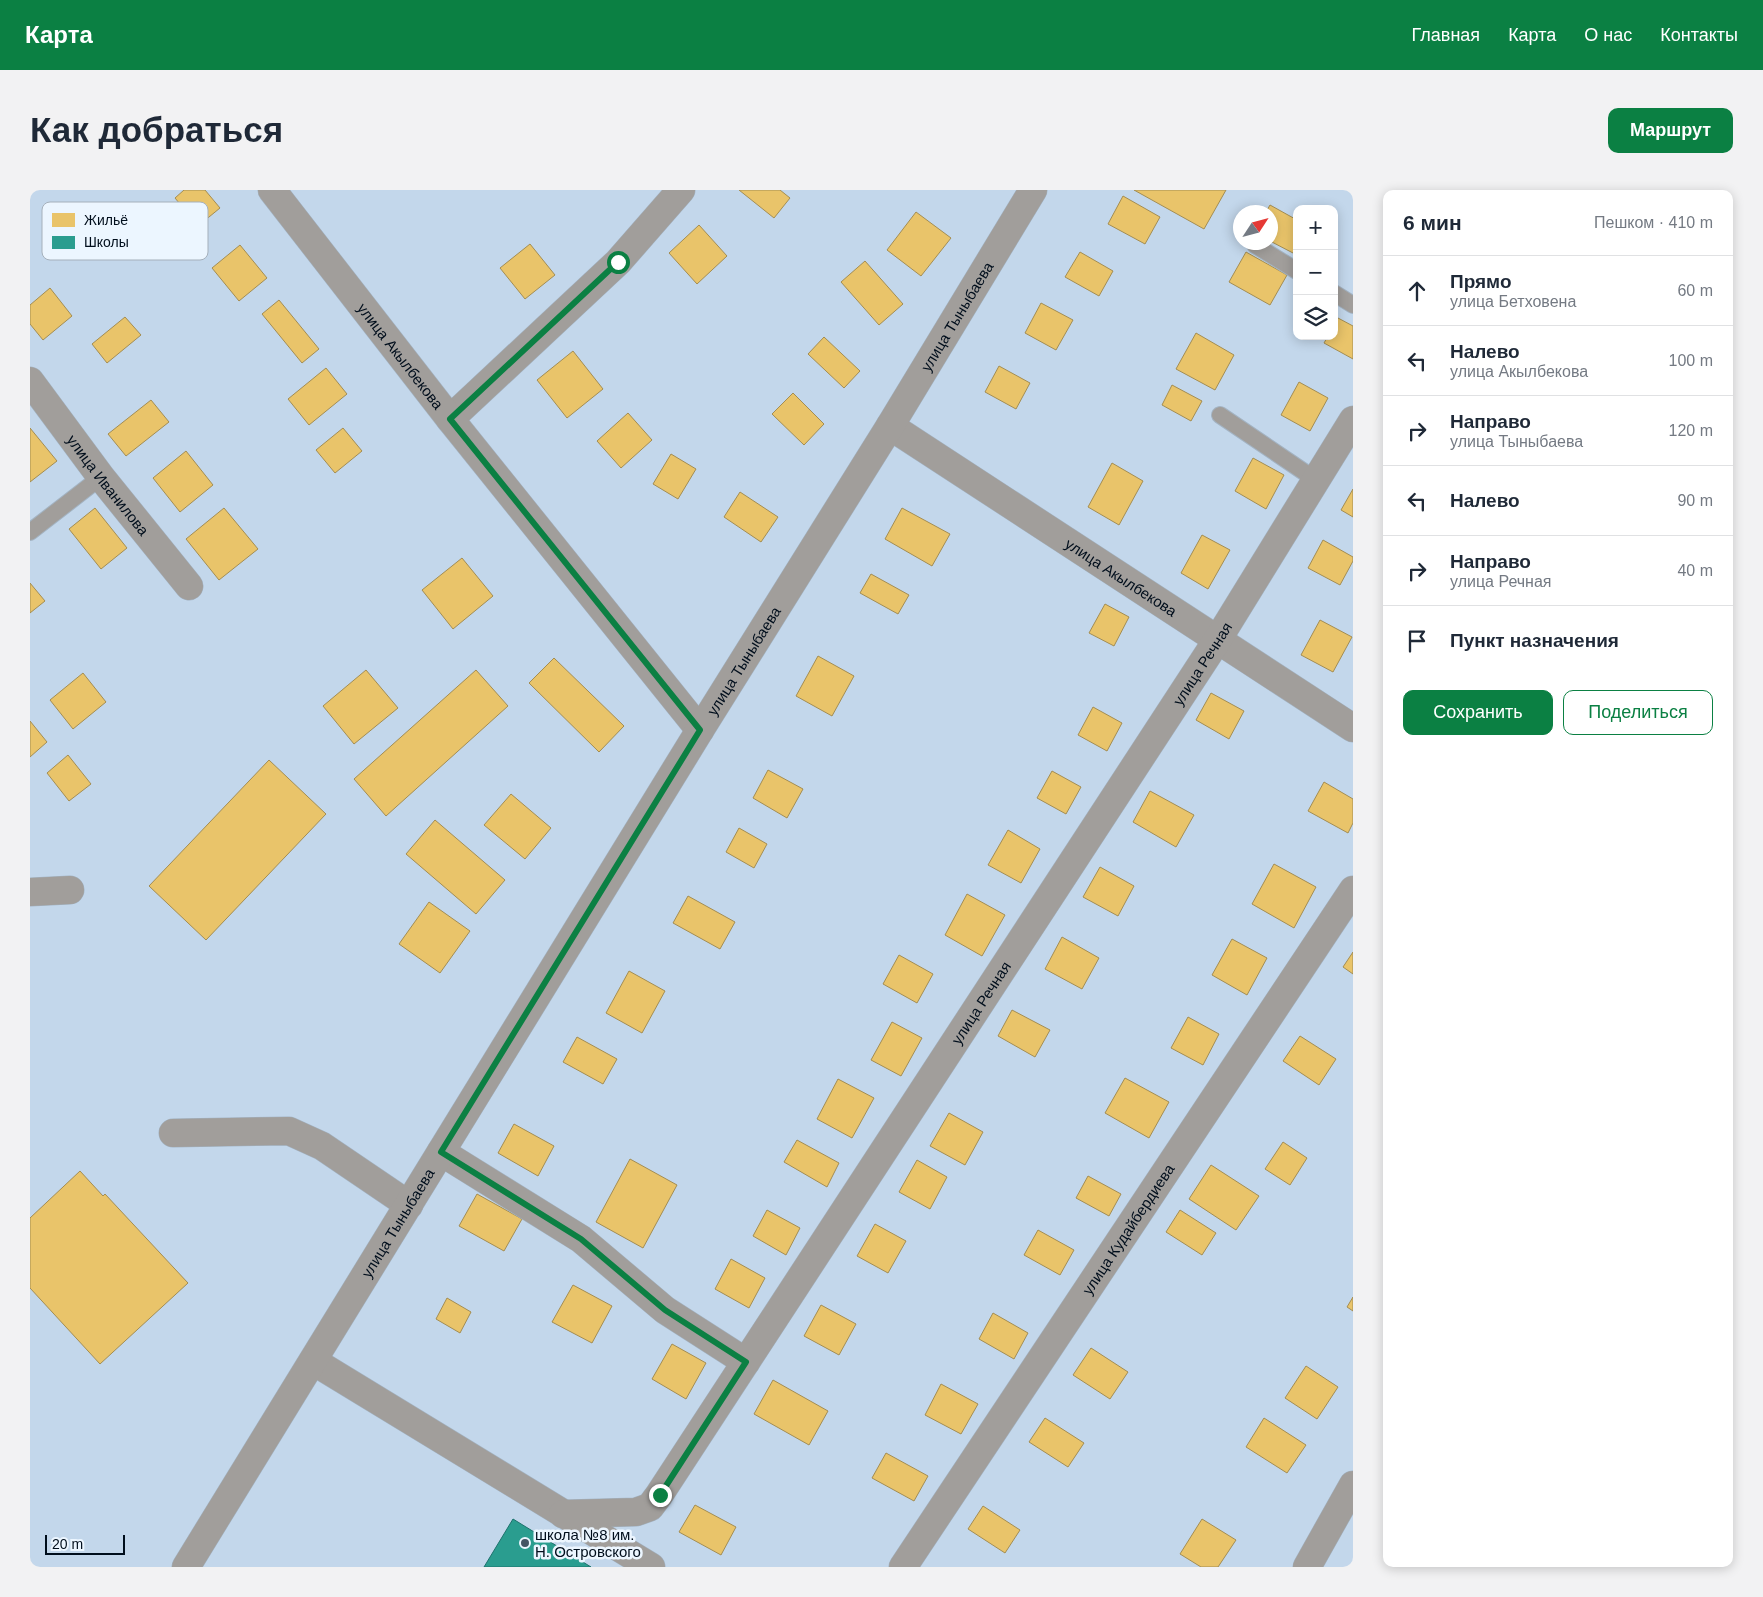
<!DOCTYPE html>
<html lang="ru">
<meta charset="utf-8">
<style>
body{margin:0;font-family:Arial,sans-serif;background:#f2f2f3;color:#1f2937}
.controls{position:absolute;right:15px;top:15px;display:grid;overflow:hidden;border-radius:10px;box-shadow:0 2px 12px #0003}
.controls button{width:45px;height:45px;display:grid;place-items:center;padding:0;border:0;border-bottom:1px solid #e0e1e3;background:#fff;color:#1f2937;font:25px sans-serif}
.compass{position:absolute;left:1203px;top:15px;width:45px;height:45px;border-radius:50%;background:#fff;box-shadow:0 2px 12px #0003;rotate:54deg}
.scale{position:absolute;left:15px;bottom:12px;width:80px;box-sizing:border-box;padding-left:5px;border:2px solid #000e1c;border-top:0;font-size:14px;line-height:18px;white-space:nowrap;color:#000e1c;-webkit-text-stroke:4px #ecf6ff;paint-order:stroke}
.stop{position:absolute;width:15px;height:15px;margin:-11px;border:4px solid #0b8043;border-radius:50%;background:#fff}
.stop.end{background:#0b8043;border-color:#fff;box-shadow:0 1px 5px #0008}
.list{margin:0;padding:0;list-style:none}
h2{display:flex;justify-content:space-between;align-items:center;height:65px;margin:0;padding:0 20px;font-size:21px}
h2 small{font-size:16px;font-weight:400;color:#747a83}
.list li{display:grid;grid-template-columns:32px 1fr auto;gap:15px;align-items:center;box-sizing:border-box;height:70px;padding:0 20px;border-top:1px solid #e0e1e3}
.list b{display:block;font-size:19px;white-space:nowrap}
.list p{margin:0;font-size:16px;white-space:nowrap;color:#747a83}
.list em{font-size:16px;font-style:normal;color:#747a83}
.actions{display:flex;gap:10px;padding:15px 20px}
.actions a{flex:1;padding:11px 0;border:1px solid #0b8043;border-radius:10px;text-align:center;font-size:18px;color:#0b8043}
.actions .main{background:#0b8043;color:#fff}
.icon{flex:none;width:28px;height:28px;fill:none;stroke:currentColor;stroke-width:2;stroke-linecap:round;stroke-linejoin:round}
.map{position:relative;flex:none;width:1323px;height:1377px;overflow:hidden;border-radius:10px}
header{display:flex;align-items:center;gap:30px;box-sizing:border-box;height:70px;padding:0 25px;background:#0b8043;color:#fff}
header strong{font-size:24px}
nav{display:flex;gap:28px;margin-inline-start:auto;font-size:18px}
.intro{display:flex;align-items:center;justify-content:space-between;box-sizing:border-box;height:120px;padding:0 30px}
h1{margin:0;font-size:35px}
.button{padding:12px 22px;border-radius:10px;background:#0b8043;color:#fff;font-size:18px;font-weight:700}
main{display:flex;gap:30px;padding:0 30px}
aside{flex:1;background:#fff;border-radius:10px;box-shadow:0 2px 12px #0003}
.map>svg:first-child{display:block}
</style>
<header>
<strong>Карта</strong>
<nav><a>Главная</a><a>Карта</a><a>О нас</a><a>Контакты</a></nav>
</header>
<div class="intro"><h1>Как добраться</h1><a class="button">Маршрут</a></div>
<main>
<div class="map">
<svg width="1323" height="1377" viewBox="0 0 1323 1377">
<rect width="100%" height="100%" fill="#c3d7eb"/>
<g fill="#e9c46a" stroke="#a38d53">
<polygon points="154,0 175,0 190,18 168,36 145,8"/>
<polygon points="709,0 750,0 760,8 744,28"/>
<polygon points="1104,0 1196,0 1174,39"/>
<polygon points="1093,6 1130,27 1115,54 1078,34"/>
<polygon points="1240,15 1267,30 1267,57 1263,63 1240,51 1240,22 1236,22"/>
<polygon points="886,22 921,48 891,86 857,60"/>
<polygon points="669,35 697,66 667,94 639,63"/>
<polygon points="500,54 525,85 495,109 470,78"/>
<polygon points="210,55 237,88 209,111 182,78"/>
<polygon points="1050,62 1083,81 1069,106 1035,87"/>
<polygon points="1216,62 1257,85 1240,115 1199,92"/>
<polygon points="835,71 873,114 849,135 811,92"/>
<polygon points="20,98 42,126 13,150 0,134 0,115"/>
<polygon points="249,110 289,159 272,173 232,124"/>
<polygon points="1011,113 1043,130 1026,160 995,143"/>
<polygon points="95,127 111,145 77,173 62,154"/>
<polygon points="1308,128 1323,136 1323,169 1294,153 1298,146 1304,146 1304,135"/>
<polygon points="1166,143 1204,165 1185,200 1146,179"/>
<polygon points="794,147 830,181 814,198 778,164"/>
<polygon points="543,161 573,199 537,228 507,190"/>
<polygon points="969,176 1000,193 986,219 955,202"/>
<polygon points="296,178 317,204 279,235 258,209"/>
<polygon points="1269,192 1298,208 1280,241 1251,225"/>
<polygon points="1142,195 1172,211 1161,231 1132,215"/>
<polygon points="763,203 794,234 774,255 742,224"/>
<polygon points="121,210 139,232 96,266 78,244"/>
<polygon points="598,223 622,250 591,278 567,251"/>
<polygon points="0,238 27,271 0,292"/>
<polygon points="313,238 332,261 305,283 286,260"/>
<polygon points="156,261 183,295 150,322 123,288"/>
<polygon points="641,264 666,279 648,309 623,294"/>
<polygon points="1223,268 1254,285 1236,319 1205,301"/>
<polygon points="1082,273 1113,291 1089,335 1058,317"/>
<polygon points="1323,299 1323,327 1311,320"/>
<polygon points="710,302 748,327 731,352 694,327"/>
<polygon points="65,318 97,358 71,379 39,339"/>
<polygon points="194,318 228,359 189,390 156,349"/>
<polygon points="872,318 920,344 902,376 855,349"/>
<polygon points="1172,345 1200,360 1178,399 1151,383"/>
<polygon points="1293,350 1323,367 1323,371 1310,395 1278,378"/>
<polygon points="432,368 463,406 423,439 392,400"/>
<polygon points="841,384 879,405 868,424 830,403"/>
<polygon points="0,393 15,411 0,423"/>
<polygon points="1075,414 1099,427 1084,456 1059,443"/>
<polygon points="1290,430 1322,447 1303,482 1271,465"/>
<polygon points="788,466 824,486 802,526 766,506"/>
<polygon points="524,468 594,536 569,562 499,493"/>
<polygon points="336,480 368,518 324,554 293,516"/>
<polygon points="446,480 478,516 356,626 324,589"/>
<polygon points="53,483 76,512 43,539 20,510"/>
<polygon points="1181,503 1214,521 1199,549 1166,530"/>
<polygon points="1063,517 1092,533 1077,561 1048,545"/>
<polygon points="0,531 17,552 0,567"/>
<polygon points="38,565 61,594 39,611 17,583"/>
<polygon points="239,570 296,624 176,750 119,696"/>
<polygon points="738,580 773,599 757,628 723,608"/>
<polygon points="1022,581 1051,597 1036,624 1007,608"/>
<polygon points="1294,592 1323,609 1323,633 1318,643 1278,621"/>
<polygon points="1120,601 1164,625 1146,657 1103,632"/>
<polygon points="481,604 521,638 495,669 454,635"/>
<polygon points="405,630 475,690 446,724 376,664"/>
<polygon points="709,638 737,654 724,678 696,662"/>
<polygon points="978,640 1010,659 991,693 958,675"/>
<polygon points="1244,674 1286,697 1264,738 1222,714"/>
<polygon points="1070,677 1104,696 1088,726 1053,707"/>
<polygon points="937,704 975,725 952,766 915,745"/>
<polygon points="658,706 705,732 690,759 643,733"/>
<polygon points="399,712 440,741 410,783 369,754"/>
<polygon points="1032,747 1069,768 1052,799 1015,779"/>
<polygon points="1202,749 1237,768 1217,805 1182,785"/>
<polygon points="1323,762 1323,784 1313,777"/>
<polygon points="869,765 903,784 887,813 853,794"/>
<polygon points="599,781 635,801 612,843 576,823"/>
<polygon points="982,820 1020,840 1005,867 968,846"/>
<polygon points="1158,827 1189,844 1173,875 1141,858"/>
<polygon points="862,832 892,848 871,886 841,870"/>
<polygon points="1270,846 1306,869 1289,895 1253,871"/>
<polygon points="547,847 587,869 573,894 533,872"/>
<polygon points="1095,888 1139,912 1119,948 1075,923"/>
<polygon points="808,889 844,908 822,948 787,929"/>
<polygon points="919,923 953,942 935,975 900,956"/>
<polygon points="484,934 524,956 508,986 468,963"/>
<polygon points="767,950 809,973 797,997 754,972"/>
<polygon points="1253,952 1277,968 1260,995 1235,979"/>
<polygon points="600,969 647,995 613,1058 566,1032"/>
<polygon points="887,970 917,987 900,1019 869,1002"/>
<polygon points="1181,975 1229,1006 1206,1040 1159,1009"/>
<polygon points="50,981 73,1006 75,1004 158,1093 70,1174 0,1098 0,1028"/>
<polygon points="1058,986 1091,1004 1079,1026 1046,1008"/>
<polygon points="447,1004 492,1029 474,1061 429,1036"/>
<polygon points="737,1020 770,1038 756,1065 723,1046"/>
<polygon points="1150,1020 1186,1043 1172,1065 1136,1042"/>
<polygon points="845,1034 876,1051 858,1083 827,1066"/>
<polygon points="1008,1040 1044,1060 1030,1085 994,1065"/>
<polygon points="701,1069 735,1088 719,1118 685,1099"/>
<polygon points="543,1095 582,1116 562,1153 522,1132"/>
<polygon points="1323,1107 1323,1121 1317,1117"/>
<polygon points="417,1108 441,1122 430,1143 406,1129"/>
<polygon points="791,1115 826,1134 809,1165 774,1146"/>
<polygon points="963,1123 998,1143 984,1169 949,1149"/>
<polygon points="642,1154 676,1173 656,1209 622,1189"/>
<polygon points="1061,1158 1098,1182 1080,1209 1043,1185"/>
<polygon points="1276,1176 1308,1197 1287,1229 1255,1208"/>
<polygon points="743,1190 798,1221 779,1255 724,1224"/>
<polygon points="911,1194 948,1214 931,1244 895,1225"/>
<polygon points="1015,1228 1054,1253 1038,1277 999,1252"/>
<polygon points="1234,1228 1276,1255 1257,1283 1216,1257"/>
<polygon points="856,1263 898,1286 884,1311 842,1288"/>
<polygon points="665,1315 706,1337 691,1365 649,1342"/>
<polygon points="953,1316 990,1340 975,1363 938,1339"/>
<polygon points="1172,1329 1206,1350 1188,1377 1171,1377 1150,1364"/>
</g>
<polygon fill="#2a9d8f" stroke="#1d726c" points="483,1329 561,1377 454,1377"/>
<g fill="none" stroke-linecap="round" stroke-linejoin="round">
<g stroke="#a3b3c2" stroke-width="18">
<g id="service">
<polyline points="1225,55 1267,81"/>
<polyline points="1304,103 1323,115"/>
<polyline points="1190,225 1286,290"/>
<polyline points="0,342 71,287"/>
</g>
</g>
<g stroke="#a3b3c2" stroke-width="29">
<g id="minor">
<path id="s1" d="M 0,191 L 71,287 L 159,396"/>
<polyline points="420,229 588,72 651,0"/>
<path id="s2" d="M 860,236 L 1323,538"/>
<polyline points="0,702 40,700"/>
<polyline points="143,943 259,941 292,956 379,1015"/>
<polyline points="411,962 551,1049 635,1120 716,1172"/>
<polyline points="283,1171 621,1377"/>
<path id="s3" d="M 533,1324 L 606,1322 L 620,1317 L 629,1305 L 1188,449 L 1323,230"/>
<path id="s4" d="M 873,1377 L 1323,700"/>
<polyline points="1277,1377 1323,1295"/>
</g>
</g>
<g stroke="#a3b3c2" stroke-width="29">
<g id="tertiary">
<path id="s5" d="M 242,0 L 420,229 L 670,540"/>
<path id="s6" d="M 156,1377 L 670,540 L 860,236 L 1003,0"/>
</g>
</g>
<use href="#service" stroke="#a19e9b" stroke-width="16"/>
<use href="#minor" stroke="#a19e9b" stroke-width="28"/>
<use href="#tertiary" stroke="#a19e9b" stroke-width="28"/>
</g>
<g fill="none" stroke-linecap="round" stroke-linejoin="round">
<polyline stroke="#0b8043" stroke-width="6" points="588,72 420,229 670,540 411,962 551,1049 635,1120 716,1172 630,1305"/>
</g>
<circle fill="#445464" stroke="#ecf6ff" stroke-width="2" cx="495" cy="1353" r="5"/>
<g text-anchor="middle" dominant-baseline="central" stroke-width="5" stroke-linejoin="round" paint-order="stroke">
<g font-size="15" fill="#000e1c" stroke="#ecf6ff">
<text stroke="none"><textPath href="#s6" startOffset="1469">улица Тыныбаева</textPath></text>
<text stroke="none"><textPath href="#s5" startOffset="210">улица Акылбекова</textPath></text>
<text stroke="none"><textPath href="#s1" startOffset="130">улица Иванилова</textPath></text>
<text stroke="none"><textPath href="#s2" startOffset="276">улица Акылбекова</textPath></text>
<text stroke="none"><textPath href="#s6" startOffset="1064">улица Тыныбаева</textPath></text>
<text stroke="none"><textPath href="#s3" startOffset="1096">улица Речная</textPath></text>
<text stroke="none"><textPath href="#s3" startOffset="691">улица Речная</textPath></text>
<text stroke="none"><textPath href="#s6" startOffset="404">улица Тыныбаева</textPath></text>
<text stroke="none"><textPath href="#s4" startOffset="406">улица Кудайбердиева</textPath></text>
</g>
<g font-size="15" fill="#000e1c" stroke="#ecf6ff" text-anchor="start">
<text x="505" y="1344">школа №8 им.<tspan x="505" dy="17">Н. Островского</tspan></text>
</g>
</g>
<rect x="12" y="12" width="166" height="58" rx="8" fill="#ecf6ff" stroke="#a5b0bb" stroke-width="1"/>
<rect x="22" y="23" width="23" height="14" fill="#e9c46a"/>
<rect x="22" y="46" width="23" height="13" fill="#2a9d8f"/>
<g font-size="14" fill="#000e1c">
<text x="54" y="35">Жильё</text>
<text x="54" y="57">Школы</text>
</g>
</svg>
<div class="controls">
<button>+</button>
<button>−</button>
<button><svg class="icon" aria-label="layers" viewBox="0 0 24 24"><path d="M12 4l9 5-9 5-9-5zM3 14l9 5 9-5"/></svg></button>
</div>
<svg class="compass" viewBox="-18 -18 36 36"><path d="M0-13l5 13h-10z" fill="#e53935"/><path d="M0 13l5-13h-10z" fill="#747a83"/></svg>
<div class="scale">20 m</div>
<div class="stop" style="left:588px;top:72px"></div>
<div class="stop end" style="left:630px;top:1305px"></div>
</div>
<aside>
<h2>6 мин<small>Пешком · 410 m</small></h2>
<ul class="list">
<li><svg class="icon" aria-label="ahead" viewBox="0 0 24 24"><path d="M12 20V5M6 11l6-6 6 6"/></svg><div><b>Прямо</b><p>улица Бетховена</p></div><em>60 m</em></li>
<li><svg class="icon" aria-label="left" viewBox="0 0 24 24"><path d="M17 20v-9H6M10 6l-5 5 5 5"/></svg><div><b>Налево</b><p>улица Акылбекова</p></div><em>100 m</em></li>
<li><svg class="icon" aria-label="right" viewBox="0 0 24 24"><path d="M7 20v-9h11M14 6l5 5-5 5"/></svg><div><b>Направо</b><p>улица Тыныбаева</p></div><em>120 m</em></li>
<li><svg class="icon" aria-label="left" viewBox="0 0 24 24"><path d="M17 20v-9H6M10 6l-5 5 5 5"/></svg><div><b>Налево</b></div><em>90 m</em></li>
<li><svg class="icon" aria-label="right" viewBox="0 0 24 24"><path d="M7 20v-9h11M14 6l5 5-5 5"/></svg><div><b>Направо</b><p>улица Речная</p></div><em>40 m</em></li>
<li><svg class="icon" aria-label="arrive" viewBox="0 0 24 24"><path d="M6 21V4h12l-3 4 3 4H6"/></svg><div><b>Пункт назначения</b></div></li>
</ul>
<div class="actions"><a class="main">Сохранить</a><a>Поделиться</a></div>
</aside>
</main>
